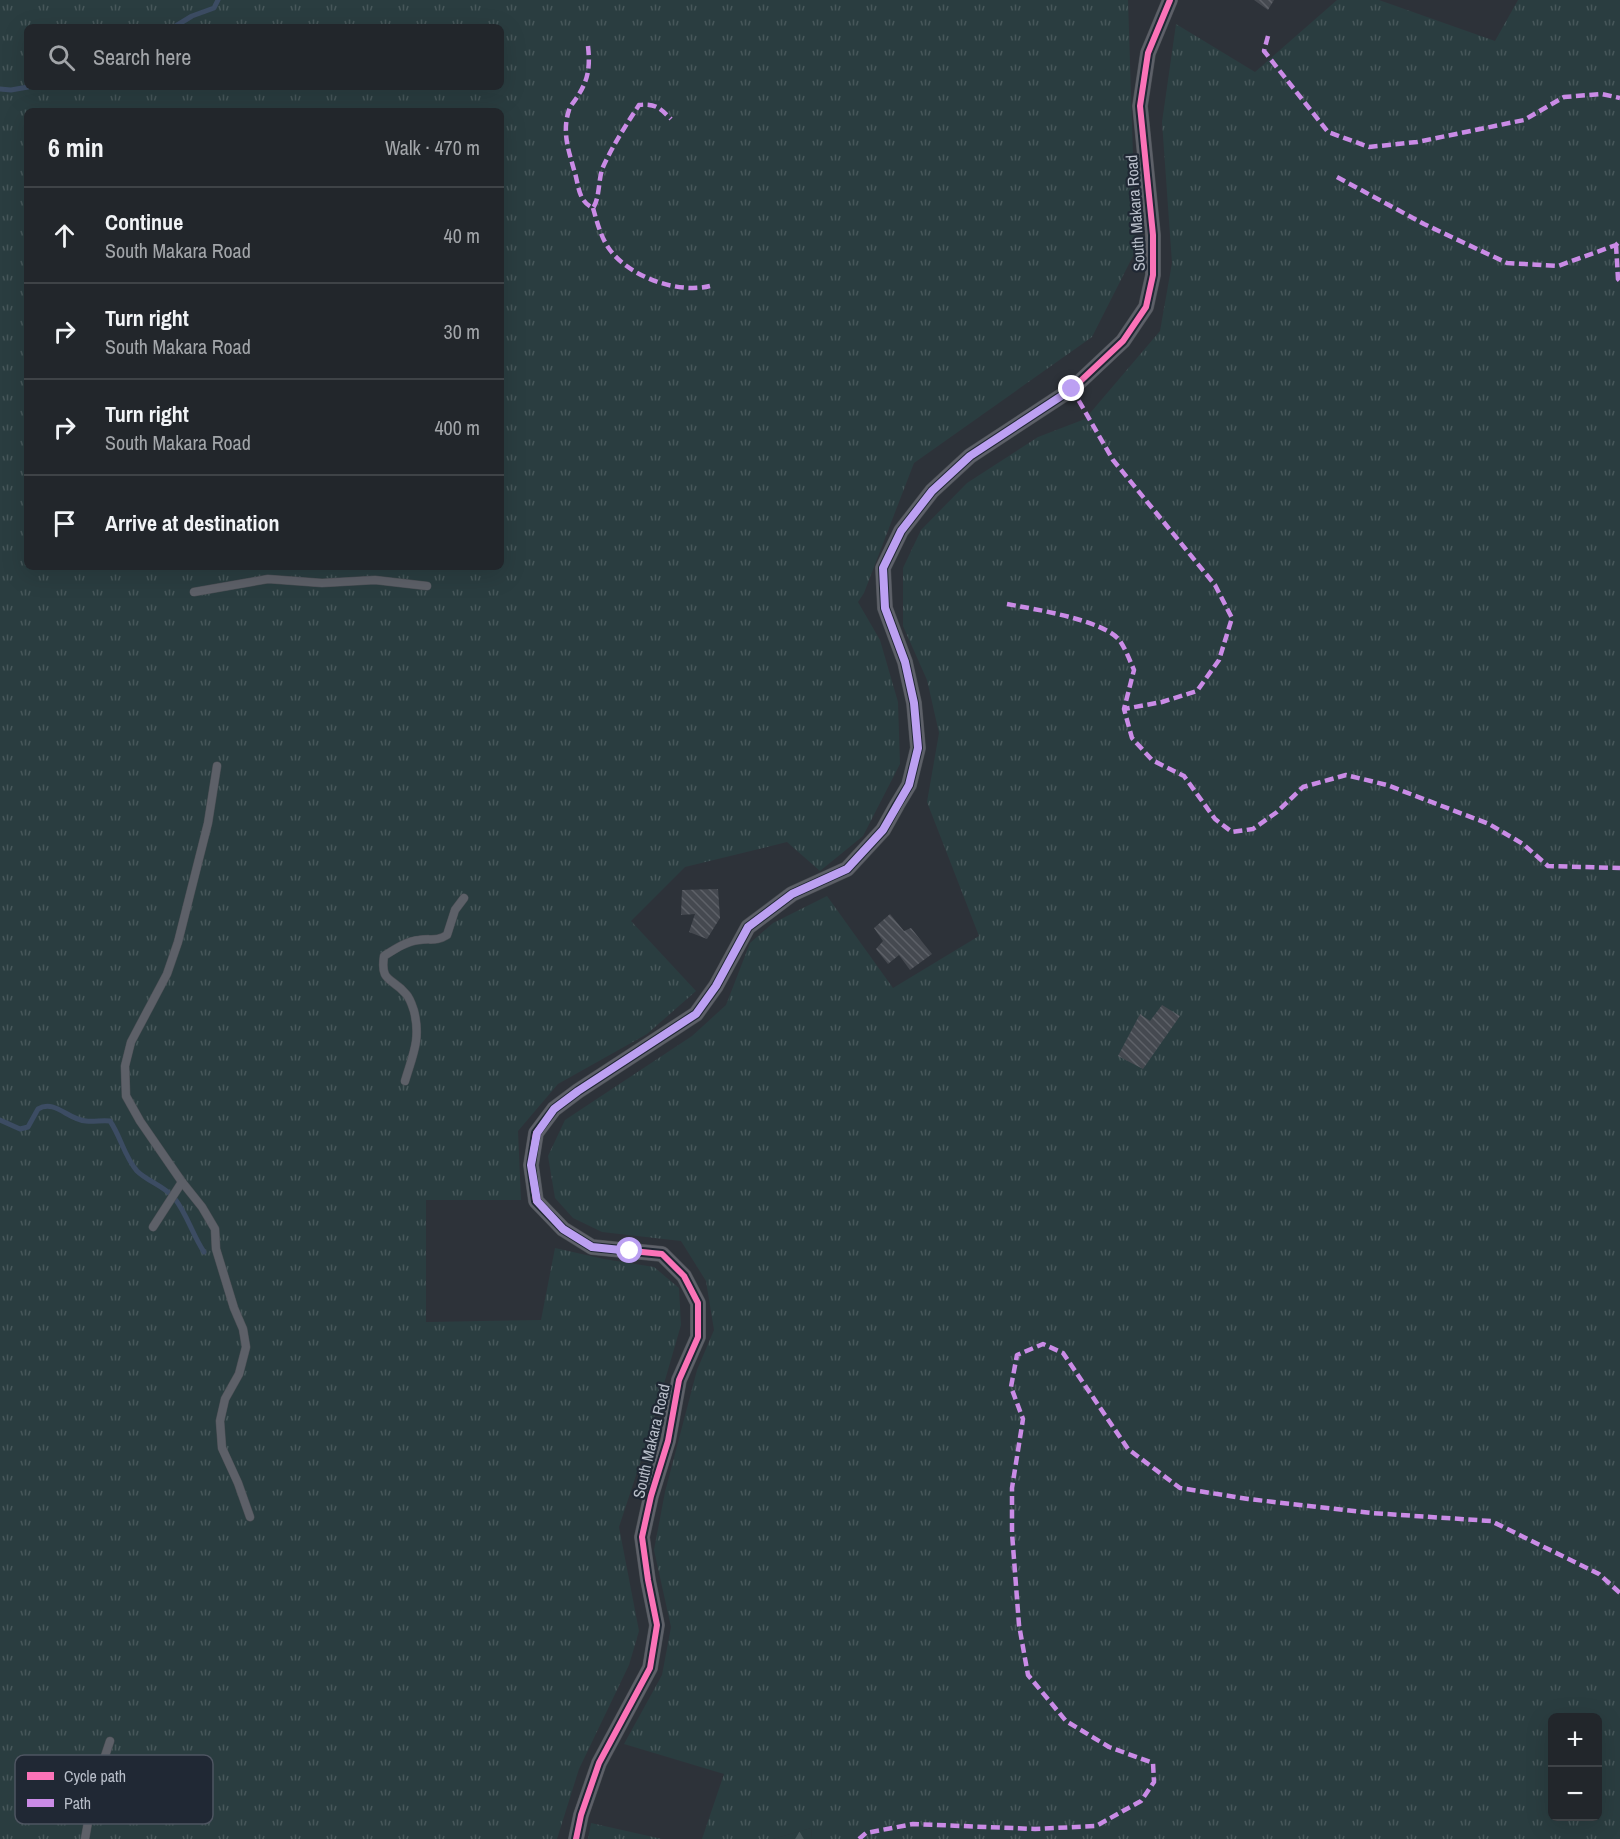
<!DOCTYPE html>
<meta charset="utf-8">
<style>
body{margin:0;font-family:"Archivo Narrow",sans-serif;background:#2e3237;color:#f1f3f6}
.controls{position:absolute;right:18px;bottom:18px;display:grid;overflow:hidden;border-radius:9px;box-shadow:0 6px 24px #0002}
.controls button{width:54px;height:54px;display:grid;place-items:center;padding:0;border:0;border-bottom:2px solid #3f4347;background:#22262b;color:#f1f3f6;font:30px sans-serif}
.stop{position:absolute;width:18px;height:18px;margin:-14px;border:4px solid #bca0f2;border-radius:50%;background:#fff}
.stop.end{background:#bca0f2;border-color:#fff;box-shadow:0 2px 6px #0008}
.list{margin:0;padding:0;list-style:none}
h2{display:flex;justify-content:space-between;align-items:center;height:78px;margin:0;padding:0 24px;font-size:26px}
h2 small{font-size:20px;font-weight:400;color:#a2a5a9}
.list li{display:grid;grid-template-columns:39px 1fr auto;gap:18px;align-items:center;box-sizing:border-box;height:96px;padding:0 24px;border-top:2px solid #3f4347}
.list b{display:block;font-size:22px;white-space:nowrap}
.list p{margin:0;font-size:20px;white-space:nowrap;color:#a2a5a9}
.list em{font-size:20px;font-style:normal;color:#a2a5a9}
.icon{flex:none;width:33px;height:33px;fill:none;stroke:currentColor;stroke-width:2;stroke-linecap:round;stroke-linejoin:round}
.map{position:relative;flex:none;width:1620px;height:1839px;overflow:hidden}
.search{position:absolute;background:#22262b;box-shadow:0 6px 24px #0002;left:24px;top:24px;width:480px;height:66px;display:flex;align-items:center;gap:15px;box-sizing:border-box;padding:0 21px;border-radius:9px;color:#a2a5a9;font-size:22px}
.panel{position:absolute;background:#22262b;box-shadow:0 6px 24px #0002;left:24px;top:108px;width:480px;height:462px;border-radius:9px}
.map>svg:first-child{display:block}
</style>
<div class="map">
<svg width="1620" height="1839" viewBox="0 0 1620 1839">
<defs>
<pattern id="grass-tufts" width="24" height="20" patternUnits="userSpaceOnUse" patternTransform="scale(1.5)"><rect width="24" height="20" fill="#2a3d40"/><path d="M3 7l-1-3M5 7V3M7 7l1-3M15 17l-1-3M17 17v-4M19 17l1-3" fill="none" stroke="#47575a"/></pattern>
<pattern id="forest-firs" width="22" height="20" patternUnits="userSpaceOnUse" patternTransform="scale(1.5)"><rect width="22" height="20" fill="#2a3d40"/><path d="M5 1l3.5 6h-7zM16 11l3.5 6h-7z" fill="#47575a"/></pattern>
<pattern id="building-back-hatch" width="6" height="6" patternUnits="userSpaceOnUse" patternTransform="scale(1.5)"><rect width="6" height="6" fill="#454950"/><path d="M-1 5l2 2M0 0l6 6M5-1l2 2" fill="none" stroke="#5e6168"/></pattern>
</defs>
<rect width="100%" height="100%" fill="#2d3239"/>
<g fill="url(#grass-tufts)" fill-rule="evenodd">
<path d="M 0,0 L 1128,0 L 1136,250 L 1092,337 L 914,463 L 864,593 L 858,602 L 880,640 L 898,702 L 900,764 L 863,836 L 820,871 L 787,842 L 685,867 L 631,921 L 696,991 L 647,1034 L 558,1084 L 518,1131 L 521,1200 L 426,1200 L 426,1322 L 541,1320 L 555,1248 L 604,1259 L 654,1267 L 679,1288 L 681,1325 L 648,1439 L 619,1527 L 639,1631 L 629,1665 L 579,1769 L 557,1839 L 0,1839 ZM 27,27 L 501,27 L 501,87 L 27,87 ZM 27,111 L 501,111 L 501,567 L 27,567 Z"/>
<path d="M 1337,0 L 1379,0 L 1495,41 L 1518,0 L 1620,0 L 1620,1839 L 812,1839 L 811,1828 L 773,1839 L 702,1839 L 724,1774 L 624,1744 L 662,1675 L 671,1627 L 654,1550 L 665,1492 L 697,1370 L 714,1330 L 706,1281 L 681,1241 L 602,1232 L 573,1218 L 555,1198 L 548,1156 L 565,1120 L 692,1036 L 726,1005 L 750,943 L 773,923 L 827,896 L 893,988 L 979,936 L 927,802 L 939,733 L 927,680 L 903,626 L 903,568 L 921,530 L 967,483 L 1038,437 L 1085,419 L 1160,331 L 1172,263 L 1162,122 L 1176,24 L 1255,72 ZM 1552,1718 L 1598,1718 L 1598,1816 L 1552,1816 Z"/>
<polygon points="591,1823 662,1839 588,1839"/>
</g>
<polygon fill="url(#forest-firs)" points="811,1828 812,1839 773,1839"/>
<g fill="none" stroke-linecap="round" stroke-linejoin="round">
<g stroke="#3c4c63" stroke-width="5">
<polyline points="174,27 192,16 214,8 218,0"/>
<polyline points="0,89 11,90 28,87"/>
<path d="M 0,1120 L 20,1129 L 28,1127 L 38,1109 C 55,1099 68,1120 86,1121 C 94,1122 102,1120 110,1121 C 121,1137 124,1156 137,1171 C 148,1182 165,1186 175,1199 C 187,1214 193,1236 204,1252"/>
</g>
</g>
<g fill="url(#building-back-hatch)">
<polygon points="1254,0 1274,0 1268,10"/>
<polygon points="718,889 720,918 707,939 689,932 695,914 681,915 682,890"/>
<polygon points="890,914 904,931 911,928 932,954 910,970 899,955 888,964 876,949 883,941 874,928"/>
<polygon points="1162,1005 1180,1016 1143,1069 1118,1056 1140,1014 1150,1021"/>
</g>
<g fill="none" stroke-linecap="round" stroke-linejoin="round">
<g stroke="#4a4e54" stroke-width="9">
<g id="lane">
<polyline points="194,592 268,579 322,583 375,580 427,586"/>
<polyline points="217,766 208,823 178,942 167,974 131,1042 125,1066 126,1096 140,1121 182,1182 202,1207 215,1229 216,1249 234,1308 243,1329 246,1347 239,1374 225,1399 220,1421 222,1448 238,1483 250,1517"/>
<path d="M 405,1081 C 413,1054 421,1039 414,1011 C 412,1005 410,998 406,994 C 392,977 380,983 384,956 C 395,949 407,941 419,940 C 431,938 436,942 447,935 L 455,910 L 464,898"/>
<polyline points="153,1227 182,1182"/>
<polyline points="85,1839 98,1766 105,1756 110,1741"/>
</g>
</g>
<g stroke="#4a4e54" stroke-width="16">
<polyline id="street" points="576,1839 581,1815 599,1763 650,1668 657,1625 648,1580 642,1537 651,1496 668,1441 679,1380 698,1337 698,1303 684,1276 662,1254 592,1247 563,1229 536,1201 531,1165 536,1133 554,1109 578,1091 696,1014 716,986 748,927 792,894 847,869 883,830 897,805 909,785 918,748 914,703 905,662 885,608 883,568 901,531 932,491 970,456 1072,389 1123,341 1146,307 1153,275 1153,235 1140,106 1148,53 1170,0"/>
</g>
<use href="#lane" stroke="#5d6068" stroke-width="8"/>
<use href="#street" stroke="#5d6068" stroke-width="15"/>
<g stroke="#ca8be6" stroke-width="4.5" stroke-dasharray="9 4.5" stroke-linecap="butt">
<polyline points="1268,36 1264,51 1328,132 1369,147 1417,142 1524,120 1564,97 1602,94 1620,98"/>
<path d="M 588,46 C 590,65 589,78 579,94 C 576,100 571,104 569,110 C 561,134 570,154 576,177 C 579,190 580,202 593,208 C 600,198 598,179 603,167 C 613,145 626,125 639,105 C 655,103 660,108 671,119"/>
<polyline points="1337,177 1424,224 1507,263 1558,266 1616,245 1620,241"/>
<path d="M 593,208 C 597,222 601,238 610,250 C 630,277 678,294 710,286"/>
<polyline points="1616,245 1618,279 1620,281"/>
<polyline points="1072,389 1113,460 1215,585 1232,618 1219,660 1197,691 1162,702 1124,709"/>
<path d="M 1007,604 C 1033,609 1105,620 1120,641 C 1126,650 1130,661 1134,670 L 1124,709 L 1132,738 L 1152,760 L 1184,776 L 1215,819 L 1232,832 L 1253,829 L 1277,812 L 1303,787 L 1346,775 L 1387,785 L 1489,824 L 1523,844 L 1548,866 L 1620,868"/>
<polyline points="859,1839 866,1833 913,1824 1035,1829 1096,1826 1141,1801 1154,1782 1153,1763 1109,1747 1066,1721 1028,1675 1019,1625 1012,1533 1012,1488 1023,1419 1011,1387 1017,1355 1043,1344 1063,1353 1128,1449 1180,1488 1248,1499 1371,1513 1491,1521 1599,1574 1620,1593"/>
</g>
<g stroke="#202834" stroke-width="10">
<polyline id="cycleway" points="576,1839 581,1815 599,1763 650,1668 657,1625 648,1580 642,1537 651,1496 668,1441 679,1380 698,1337 698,1303 684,1276 662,1254 592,1247 563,1229 536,1201 531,1165 536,1133 554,1109 578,1091 696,1014 716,986 748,927 792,894 847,869 883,830 897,805 909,785 918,748 914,703 905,662 885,608 883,568 901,531 932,491 970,456 1072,389 1123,341 1146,307 1153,275 1153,235 1140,106 1148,53 1170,0"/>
</g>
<use href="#cycleway" stroke="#fb73b8" stroke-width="6"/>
</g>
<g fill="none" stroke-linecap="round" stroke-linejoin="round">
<polyline stroke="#bca0f2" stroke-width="8" points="630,1251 592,1247 563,1229 537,1201 531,1165 537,1133 554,1109 578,1091 696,1014 716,986 748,927 792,894 847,869 883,830 909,785 918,748 914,703 905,662 885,608 883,568 901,531 932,491 970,456 1072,389"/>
</g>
<g text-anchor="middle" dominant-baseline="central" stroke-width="4.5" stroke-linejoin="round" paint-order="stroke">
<g font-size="16" fill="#b8bec9" stroke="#202834">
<text transform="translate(1135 213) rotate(-94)">South Makara Road</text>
<text transform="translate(651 1441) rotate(-77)">South Makara Road</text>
</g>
</g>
<rect x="15" y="1755" width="198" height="69" rx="9" fill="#202834" stroke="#4e5561" stroke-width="1.5"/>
<rect x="27" y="1772" width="27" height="8" fill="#fb73b8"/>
<rect x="27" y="1799" width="27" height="8" fill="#ca8be6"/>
<g font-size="16" fill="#b8bec9">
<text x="64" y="1782">Cycle path</text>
<text x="64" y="1809">Path</text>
</g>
</svg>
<div class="controls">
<button>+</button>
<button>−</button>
</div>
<div class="stop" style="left:630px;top:1251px"></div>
<div class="stop end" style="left:1072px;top:389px"></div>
<div class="search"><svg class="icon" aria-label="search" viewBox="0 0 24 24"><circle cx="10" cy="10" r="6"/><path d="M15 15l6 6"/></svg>Search here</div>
<section class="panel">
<h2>6 min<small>Walk · 470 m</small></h2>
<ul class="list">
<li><svg class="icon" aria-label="ahead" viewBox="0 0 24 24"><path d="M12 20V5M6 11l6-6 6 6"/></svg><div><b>Continue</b><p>South Makara Road</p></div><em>40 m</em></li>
<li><svg class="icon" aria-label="right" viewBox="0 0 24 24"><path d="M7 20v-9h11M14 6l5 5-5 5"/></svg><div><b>Turn right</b><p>South Makara Road</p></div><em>30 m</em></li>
<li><svg class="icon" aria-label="right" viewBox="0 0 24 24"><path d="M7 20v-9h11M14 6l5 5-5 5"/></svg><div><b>Turn right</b><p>South Makara Road</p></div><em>400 m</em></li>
<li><svg class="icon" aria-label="arrive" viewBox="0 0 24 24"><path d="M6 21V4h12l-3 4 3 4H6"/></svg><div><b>Arrive at destination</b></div></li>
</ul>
</section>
</div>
